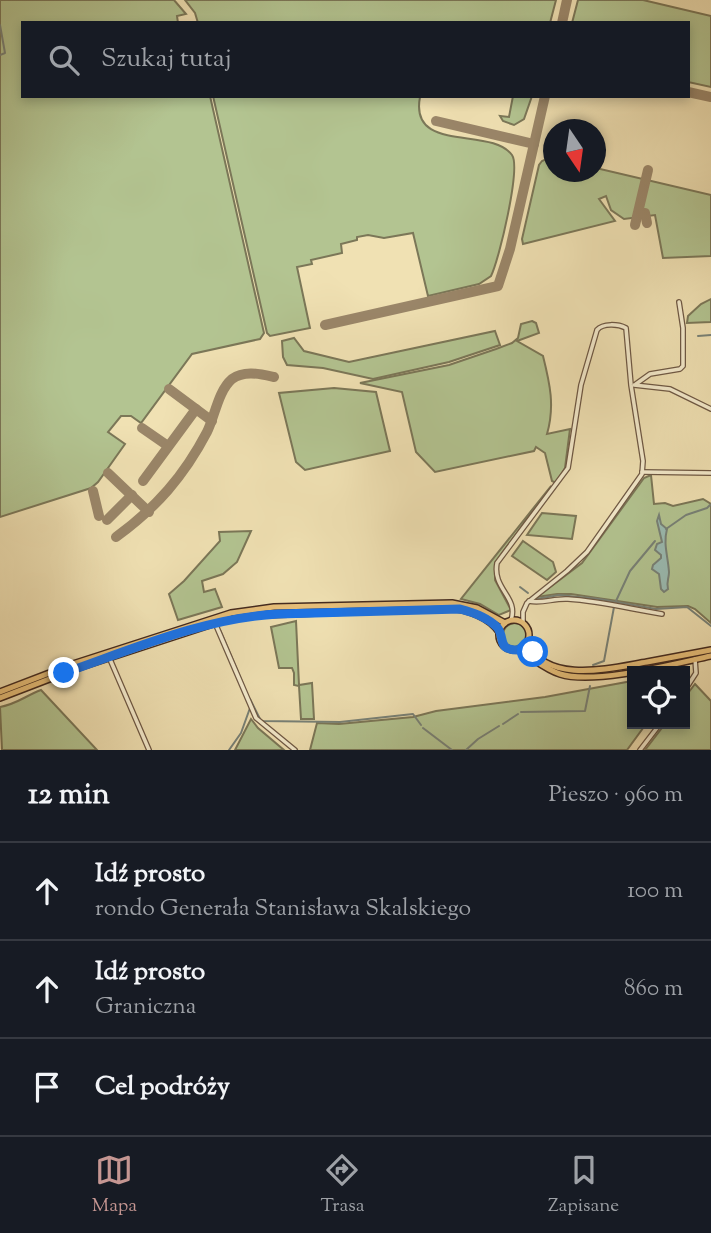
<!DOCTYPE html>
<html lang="pl">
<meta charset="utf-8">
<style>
body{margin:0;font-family:"Sorts Mill Goudy",serif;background:#242831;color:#f1f3f6}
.controls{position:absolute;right:21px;bottom:21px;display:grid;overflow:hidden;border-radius:0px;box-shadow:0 4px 10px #0003}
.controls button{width:63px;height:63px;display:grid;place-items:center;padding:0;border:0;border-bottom:2px solid #363941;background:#171b24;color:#f1f3f6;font:35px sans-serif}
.compass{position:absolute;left:543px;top:119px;width:63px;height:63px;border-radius:50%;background:#171b24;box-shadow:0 4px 10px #0003;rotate:167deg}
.stop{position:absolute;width:21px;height:21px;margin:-16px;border:5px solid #1a73e8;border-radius:50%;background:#fff}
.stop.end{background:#1a73e8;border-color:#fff;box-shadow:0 2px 7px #0008}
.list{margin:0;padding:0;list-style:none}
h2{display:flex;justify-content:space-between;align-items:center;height:91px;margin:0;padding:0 28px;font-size:30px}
h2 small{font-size:23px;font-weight:400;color:#9ea1a6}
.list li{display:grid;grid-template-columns:46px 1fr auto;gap:21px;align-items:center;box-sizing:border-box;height:98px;padding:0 28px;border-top:2px solid #363941}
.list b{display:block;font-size:26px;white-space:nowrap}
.list p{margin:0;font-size:23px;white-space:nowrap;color:#9ea1a6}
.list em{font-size:23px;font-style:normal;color:#9ea1a6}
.icon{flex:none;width:38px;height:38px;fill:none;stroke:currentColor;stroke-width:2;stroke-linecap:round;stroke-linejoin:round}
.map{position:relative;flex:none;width:711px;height:750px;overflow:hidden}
.search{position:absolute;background:#171b24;box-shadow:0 4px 10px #0003;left:21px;right:21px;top:21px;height:77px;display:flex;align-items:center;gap:18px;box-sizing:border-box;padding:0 24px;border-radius:0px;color:#9ea1a6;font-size:26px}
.sheet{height:385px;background:#171b24}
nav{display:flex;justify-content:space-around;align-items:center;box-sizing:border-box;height:98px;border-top:2px solid #363941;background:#171b24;font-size:19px;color:#9ea1a6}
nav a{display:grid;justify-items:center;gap:4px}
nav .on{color:#c59692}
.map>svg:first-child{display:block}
</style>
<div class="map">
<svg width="711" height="750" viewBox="0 0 711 750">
<rect width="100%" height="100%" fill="#f0e1b3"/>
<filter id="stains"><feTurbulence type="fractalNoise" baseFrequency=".00286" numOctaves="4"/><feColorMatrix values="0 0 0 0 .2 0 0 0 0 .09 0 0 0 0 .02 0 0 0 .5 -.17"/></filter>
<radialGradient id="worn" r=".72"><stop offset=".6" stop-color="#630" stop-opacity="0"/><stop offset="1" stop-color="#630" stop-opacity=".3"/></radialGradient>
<g fill="#b3c491" stroke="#7b7758" stroke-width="2">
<polygon points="0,0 174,0 186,14 177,16 178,23 23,23 23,96 210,96 264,333 260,339 192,354 141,423 131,416 121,416 108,432 125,444 98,482 91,488 0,517"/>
<polygon points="185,0 556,0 550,23 198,23 195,13"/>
<polygon points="578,0 643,0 711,16 711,87 688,82 688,23 572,23"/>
<path d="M 213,96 L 416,96 L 420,97 C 409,154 491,126 512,155 C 521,168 499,260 491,276 L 479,284 L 428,296 L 413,233 L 384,238 L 368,235 L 357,237 L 357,240 L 341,244 L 342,253 L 311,260 L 312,264 L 297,267 L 310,328 L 270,336 L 267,333 Z"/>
<polygon points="513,96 532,96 524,119 514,125 503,121 500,116 509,117"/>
<polygon points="549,158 553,158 554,172 596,172 596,168 711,195 711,256 663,258 655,215 624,219 611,210 606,196 599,199 615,221 523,244 522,239 539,165 542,161"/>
<polygon points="711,299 711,322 687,323 688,316 701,304"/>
<path d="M 532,321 L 536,323 L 539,333 L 517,341 L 543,356 C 550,384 555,406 547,434 L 570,429 L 565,468 L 556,483 L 552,481 L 545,453 L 536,447 L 534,451 L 435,472 L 416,452 L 402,392 L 360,383 L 449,365 L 496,349 L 512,343 L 518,338 L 521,324 Z"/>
<polygon points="495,331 500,345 449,362 373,379 323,368 287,365 283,357 282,341 294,338 304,351 349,362"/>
<polygon points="334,388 376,392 390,451 305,470 296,462 279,393"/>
<polygon points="651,475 654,504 665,503 673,506 703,499 711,504 711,623 695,609 688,606 657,607 571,594 557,594 537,597 582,563 644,478"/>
<polygon points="551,486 495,563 495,580 511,610 499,615 480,604 461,599"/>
<polygon points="542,513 576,516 572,539 527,535"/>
<polygon points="251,531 237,562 223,574 202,581 204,592 215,589 222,607 178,620 169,594 184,581 220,541 219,532"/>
<polygon points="523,541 553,562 556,572 547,580 512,556"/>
<polygon points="296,621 299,685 312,683 314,719 301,719 299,686 294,685 294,673 292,668 279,668 271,627"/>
<circle cx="515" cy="635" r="12"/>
<polygon points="632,681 632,724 646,724 627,750 310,750 317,723 339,724 413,717 436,711 545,697"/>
<polygon points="695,684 711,701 711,750 645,750 665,724 685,724 685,697"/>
<path d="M 41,690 L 97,750 L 2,750 L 0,707 C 17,704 25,696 41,690 Z"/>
<polygon points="251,719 258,728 284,750 235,750"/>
</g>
<path fill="#9bbcb3" stroke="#788278" stroke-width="2" d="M 659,515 L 661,524 L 667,529 C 663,544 668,556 669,572 C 669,579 666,582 668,589 L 664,592 L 661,589 L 659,574 L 652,569 L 653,565 L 661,558 L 661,555 L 655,550 L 657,544 L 662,542 L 657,521 Z"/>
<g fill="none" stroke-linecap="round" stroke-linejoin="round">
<g stroke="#788278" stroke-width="2">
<polyline points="0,25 5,53 0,55"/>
<polyline points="698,336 711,335"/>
<polyline points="666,529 686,515 707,508 710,505"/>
<polyline points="520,587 528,593"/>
<polyline points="536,599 559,595 599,599 656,609 687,607 711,626"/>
<polyline points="616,601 630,571 655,541"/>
<polyline points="220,630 243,684"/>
<polyline points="593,665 604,661 614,607"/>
<polyline points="250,699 261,721 340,722 413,714 421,725"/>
<polyline points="521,712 585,711 590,686"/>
<polyline points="503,724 518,714"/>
<polyline points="423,728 452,750"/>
<polyline points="229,750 241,733 250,708"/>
<polyline points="466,750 478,739 499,726"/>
</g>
<g stroke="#9a8669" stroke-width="10">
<polyline points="562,23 567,0"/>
<polyline points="688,92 711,97"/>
<polyline points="436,121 534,144"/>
<polyline points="645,213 647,223"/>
<polyline points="635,225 648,170"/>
<polyline points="325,325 498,286 510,249 545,96"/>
<polyline points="169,389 212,421"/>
<polyline points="142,428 168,446"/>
<polyline points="108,473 149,512"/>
<polyline points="143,481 196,409"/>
<polyline points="93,491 99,516"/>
<polyline points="107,520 132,495"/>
<path d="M 116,537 C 156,508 184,476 207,432 C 215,416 218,391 232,379 C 244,370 260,374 274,377"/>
</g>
<g stroke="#6e5844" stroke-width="6">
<g id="minor">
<polyline points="636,384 650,374 680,369 683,366 683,328 679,302"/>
<polyline points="634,385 670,389 711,409"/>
<polyline points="642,472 711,473"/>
<path d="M 529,601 C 542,604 554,598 568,599 C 600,601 631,609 662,614"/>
<path d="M 511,620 C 519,597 492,589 497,563 L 568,468 L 581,385 L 597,330 C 603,323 618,324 626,328 L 631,385 L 643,461 L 642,474 L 587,552 L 567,571 L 527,603 L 523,612 L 523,622"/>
<polyline points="215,623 256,718 295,750"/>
<polyline points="109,657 149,750"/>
<polyline points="685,690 696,673 695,659"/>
<polyline points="640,750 660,724"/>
</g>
</g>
<g stroke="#432a1f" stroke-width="8">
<g id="major">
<circle cx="514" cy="635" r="15"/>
<path d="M 527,643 C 548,685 611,668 647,662 C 668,658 690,654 711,650"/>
<path d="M 518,650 C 532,657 544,669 560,674 C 594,685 674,664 711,656"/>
<polyline points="0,692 73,664 231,613 274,607 452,603 477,608 505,623"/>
<path d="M 0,698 L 78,668 L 225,620 L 261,615 L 449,608 C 467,609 489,617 499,632"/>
</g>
</g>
<use href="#minor" stroke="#f5ecce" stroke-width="3.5"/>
<use href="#major" stroke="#e8c07a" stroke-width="5"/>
</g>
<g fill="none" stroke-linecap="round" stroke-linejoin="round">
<path stroke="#1a73e8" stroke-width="9" d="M 64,673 C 133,649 204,618 278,614 L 460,609 C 472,612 488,618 497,627 C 506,638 496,650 518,650 L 527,643 L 533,652"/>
</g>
<rect width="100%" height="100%" filter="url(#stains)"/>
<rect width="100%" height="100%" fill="url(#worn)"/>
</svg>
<div class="controls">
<button><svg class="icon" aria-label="locate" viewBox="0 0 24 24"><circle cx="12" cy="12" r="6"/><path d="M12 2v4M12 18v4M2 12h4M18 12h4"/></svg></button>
</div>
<svg class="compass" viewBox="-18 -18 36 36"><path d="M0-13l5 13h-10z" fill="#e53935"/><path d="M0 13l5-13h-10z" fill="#9ea1a6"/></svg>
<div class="stop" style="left:533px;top:652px"></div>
<div class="stop end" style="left:64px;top:673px"></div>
<div class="search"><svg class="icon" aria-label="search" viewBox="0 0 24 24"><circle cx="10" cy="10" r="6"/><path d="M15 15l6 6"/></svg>Szukaj tutaj</div>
</div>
<section class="sheet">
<h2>12 min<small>Pieszo · 960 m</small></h2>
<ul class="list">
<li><svg class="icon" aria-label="ahead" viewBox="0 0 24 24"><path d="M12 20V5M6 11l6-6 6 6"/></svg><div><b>Idź prosto</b><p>rondo Generała Stanisława Skalskiego</p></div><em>100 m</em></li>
<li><svg class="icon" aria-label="ahead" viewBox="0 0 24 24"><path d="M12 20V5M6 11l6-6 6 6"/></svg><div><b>Idź prosto</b><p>Graniczna</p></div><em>860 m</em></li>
<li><svg class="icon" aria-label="arrive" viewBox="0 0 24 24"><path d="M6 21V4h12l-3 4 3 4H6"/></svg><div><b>Cel podróży</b></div></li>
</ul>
</section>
<nav>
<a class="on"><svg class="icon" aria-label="map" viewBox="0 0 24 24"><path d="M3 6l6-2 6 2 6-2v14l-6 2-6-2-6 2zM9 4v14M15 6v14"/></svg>Mapa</a>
<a><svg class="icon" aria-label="directions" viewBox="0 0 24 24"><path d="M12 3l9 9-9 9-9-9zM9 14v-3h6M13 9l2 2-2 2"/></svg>Trasa</a>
<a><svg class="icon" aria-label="saved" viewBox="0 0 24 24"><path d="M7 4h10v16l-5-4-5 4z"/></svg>Zapisane</a>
</nav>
